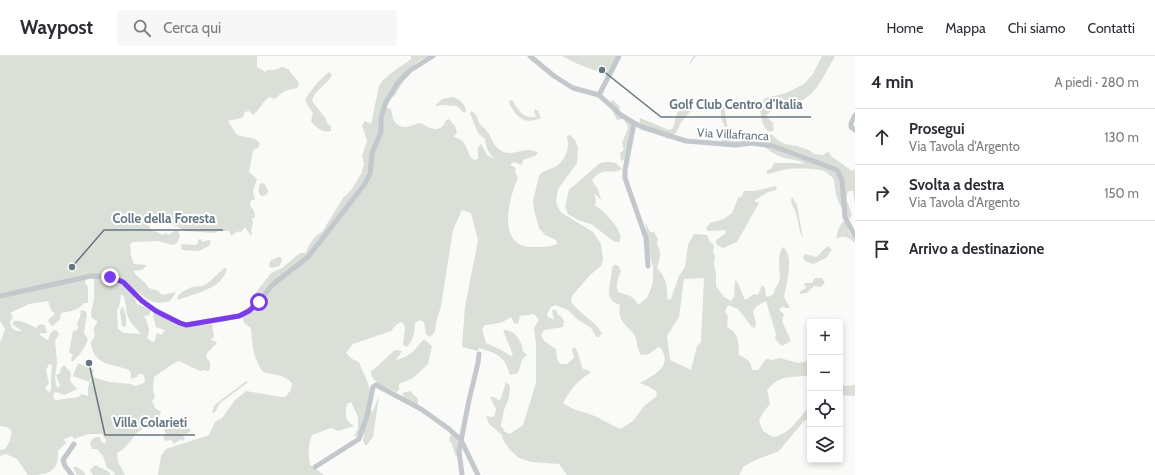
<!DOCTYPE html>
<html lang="it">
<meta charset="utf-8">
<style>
body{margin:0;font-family:Cabin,sans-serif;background:#f7f7f7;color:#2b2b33}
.controls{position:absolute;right:12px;bottom:12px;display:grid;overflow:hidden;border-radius:4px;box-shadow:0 2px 6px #0003}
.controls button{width:36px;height:36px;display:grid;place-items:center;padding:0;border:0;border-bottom:1px solid #e1e1e2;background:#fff;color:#2b2b33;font:20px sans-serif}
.stop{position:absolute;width:12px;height:12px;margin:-9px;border:3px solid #7c3aed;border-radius:50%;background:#fff}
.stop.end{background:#7c3aed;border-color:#fff;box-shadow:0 1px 4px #0008}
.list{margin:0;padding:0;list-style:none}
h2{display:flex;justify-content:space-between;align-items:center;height:52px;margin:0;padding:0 16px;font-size:17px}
h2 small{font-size:13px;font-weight:400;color:#7c7c81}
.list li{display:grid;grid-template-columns:26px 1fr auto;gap:12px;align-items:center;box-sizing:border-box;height:56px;padding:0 16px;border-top:1px solid #e1e1e2}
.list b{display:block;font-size:15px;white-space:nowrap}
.list p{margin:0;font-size:13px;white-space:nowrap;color:#7c7c81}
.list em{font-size:13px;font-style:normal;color:#7c7c81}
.icon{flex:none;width:22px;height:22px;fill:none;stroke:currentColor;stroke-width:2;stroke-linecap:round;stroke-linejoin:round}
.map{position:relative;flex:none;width:855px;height:419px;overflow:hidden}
header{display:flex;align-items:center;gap:24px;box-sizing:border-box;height:56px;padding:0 20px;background:#fff;border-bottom:1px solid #e1e1e2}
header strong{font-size:19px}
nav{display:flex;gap:22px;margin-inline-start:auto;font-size:14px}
.search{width:280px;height:36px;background:#f7f7f7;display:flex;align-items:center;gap:10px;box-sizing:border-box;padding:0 14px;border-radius:4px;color:#7c7c81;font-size:15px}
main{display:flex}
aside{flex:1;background:#fff}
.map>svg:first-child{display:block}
</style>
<header>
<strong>Waypost</strong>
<div class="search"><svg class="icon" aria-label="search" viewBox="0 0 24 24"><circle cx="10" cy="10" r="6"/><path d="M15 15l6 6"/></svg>Cerca qui</div>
<nav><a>Home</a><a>Mappa</a><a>Chi siamo</a><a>Contatti</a></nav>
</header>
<main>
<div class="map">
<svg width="855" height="419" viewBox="0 0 855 419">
<rect width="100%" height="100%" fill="#fafaf8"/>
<g fill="#dadfd7" fill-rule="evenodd">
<path d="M 0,0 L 257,0 L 257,11 L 265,16 L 268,14 L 274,14 L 282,11 L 288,13 L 299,27 L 297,32 C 284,35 285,34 275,43 L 269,41 C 262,46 260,54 253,59 L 249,55 L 245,56 L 243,61 C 238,64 233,63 228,65 L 237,79 L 255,83 L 260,87 L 258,92 L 253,94 L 249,116 L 257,123 L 253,135 L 255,144 L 251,144 L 250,149 L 254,155 L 255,161 L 252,163 L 253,167 L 251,174 L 252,177 L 251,180 L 245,171 L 240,177 L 238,175 L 231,180 L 229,175 L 218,175 L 215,177 L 186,175 L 176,170 L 155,163 L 149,168 L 150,173 L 163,179 L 165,177 L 169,179 L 174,175 L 178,175 L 180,180 L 177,187 L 173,189 L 158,185 L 133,186 L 130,188 L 131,200 L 134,208 L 147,209 L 142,214 L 133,215 C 137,221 145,225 149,232 L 158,235 L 162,239 L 176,236 L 170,245 C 151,250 148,243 134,233 L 132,236 L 137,248 L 146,251 L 151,255 L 149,259 L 144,260 C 148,268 151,274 147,282 L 152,286 L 155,285 L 156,278 L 158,277 L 161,279 L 165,274 L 156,271 L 153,260 L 154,256 L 176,268 L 185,270 L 212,268 L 214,280 L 211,284 L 215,285 L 217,287 L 207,297 L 206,301 L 210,306 L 210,314 L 207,315 L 204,314 L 200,315 L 179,305 L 174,307 L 154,321 L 153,334 L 155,342 L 152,345 L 155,352 L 161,356 L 159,362 L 155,364 L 155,369 C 152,370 148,370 145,371 C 133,377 130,391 117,397 L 118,406 L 125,419 L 115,419 L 113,415 L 107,412 L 103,400 L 97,393 L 92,393 L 90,387 C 92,382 94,381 100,381 L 101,385 L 105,388 L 106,384 L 102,378 L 88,378 L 74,383 L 72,380 L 64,383 L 66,387 L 58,395 C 59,417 47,419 28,419 L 17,403 L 6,398 L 0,400 L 0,394 L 5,393 C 9,387 12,382 11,374 L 7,371 L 0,370 L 0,287 L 5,273 L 0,265 ZM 86,222 L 94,222 L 94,243 L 91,256 L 92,262 L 97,265 L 97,267 C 93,271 93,275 95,280 L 91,286 C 93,310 111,307 129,314 L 131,317 L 131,323 L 137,321 L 138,318 L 143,318 L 145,323 L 144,327 L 135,330 L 131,328 L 109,326 L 92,321 L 88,331 L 88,340 L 82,338 L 78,341 L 57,344 L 54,343 L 53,339 L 55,336 L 65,339 L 77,333 L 70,325 L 71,317 L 64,309 L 61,312 L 60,317 L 56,319 L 60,330 L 58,332 L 56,329 L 55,322 L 57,306 L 55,285 L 59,278 L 57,275 L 54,274 L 50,278 L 48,284 L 40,279 L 40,277 L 47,277 L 45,269 L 40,268 L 36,272 C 29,269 22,264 14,265 L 12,268 L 22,275 L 16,275 L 12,272 L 10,266 L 13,260 L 10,257 L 29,248 L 48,245 L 51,254 L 55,258 L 48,264 L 50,269 L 53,270 L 60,263 L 61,257 C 68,256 79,254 84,247 L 88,247 L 88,231 L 85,227 ZM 121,239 L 123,239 C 127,247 125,257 130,265 C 133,270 138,273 140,278 L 124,277 L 118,273 L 117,254 L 119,251 ZM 49,308 L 52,309 C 51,317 51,326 51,334 L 49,336 L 47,335 L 45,331 L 49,328 L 46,314 Z"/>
<path d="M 411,0 L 434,0 L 433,3 C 422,0 419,5 411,12 L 411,18 L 404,24 L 395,39 L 389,44 L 387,52 L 391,53 C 393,65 396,74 411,70 C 414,69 417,67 421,67 C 430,73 441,78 446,64 L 449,63 L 455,70 L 457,76 L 454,81 C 470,85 465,98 474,104 L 478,103 L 478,92 L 481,88 L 487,99 L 494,103 C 489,97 486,92 485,83 L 478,77 L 470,57 L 471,55 C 477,58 477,62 479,67 C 481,70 484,71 486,74 C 491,79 493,90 500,94 C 512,103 526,88 538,97 L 535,100 L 523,104 L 522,109 L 514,106 L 510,109 L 516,112 L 515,116 L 518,122 C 508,144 496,193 535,191 C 543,191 550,191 557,188 L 556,184 L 545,179 L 539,172 L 534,154 L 533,145 L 539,120 C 543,114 549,114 555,111 C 566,104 570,91 567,80 L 570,79 L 575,84 L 578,91 L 577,107 L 558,133 L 556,146 L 560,155 L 565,159 L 593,176 L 601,188 L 603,204 L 601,210 L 590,219 L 572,240 L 571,246 C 580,258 594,264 602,277 L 599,281 L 596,281 L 591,272 L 577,263 L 568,254 L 555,249 L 551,251 L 547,258 L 547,260 L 554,264 L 552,254 L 556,254 L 558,259 L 561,260 L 564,265 L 563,271 L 544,274 L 541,279 L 544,285 L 556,293 L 557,303 L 560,308 L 567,308 L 574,302 L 572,293 L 575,291 C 579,298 580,306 583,313 L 590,315 L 590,317 C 575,327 572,332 563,347 C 572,354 582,355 592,359 C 602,363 610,369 621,373 L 634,364 L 643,351 L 657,340 L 656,335 L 651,332 L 640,327 C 653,319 673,312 661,292 L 658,291 L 649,298 L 641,299 C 636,291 638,286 635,280 C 627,268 617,267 620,249 C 605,244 609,234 611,221 C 612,216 611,213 614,209 L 618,209 L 621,215 C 618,222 615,229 618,236 C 629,240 632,238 638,249 L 647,242 L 652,230 L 653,225 L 653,211 L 649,197 L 645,166 L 650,176 L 654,176 L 658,183 L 657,188 C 662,198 660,202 657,212 C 668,224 666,230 668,244 L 671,243 L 679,220 L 685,211 L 688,189 L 694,178 L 707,179 L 710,186 L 714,189 L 713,196 L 715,200 L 714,207 L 716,219 L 716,230 L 724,241 L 731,245 L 734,241 L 735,224 L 738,227 L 745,244 L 754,238 L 758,239 L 762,229 L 765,232 L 766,240 L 768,241 L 774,238 C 774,231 777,232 779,226 C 782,216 775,202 783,191 C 795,200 786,229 784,241 L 790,252 L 785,252 L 783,250 L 779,254 L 784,258 L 782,265 L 791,285 L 782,290 L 775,283 L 776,278 L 766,245 L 757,250 L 753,255 L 756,267 L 755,272 L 752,271 L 738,253 L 728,249 L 725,255 L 728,261 L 727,271 C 740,279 738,285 739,299 C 747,303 751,305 752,314 L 758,314 L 766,303 L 772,304 L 780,302 L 798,307 L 808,305 L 810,302 L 810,319 C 800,322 788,319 779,324 C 774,326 770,331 767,334 L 770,348 L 762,358 L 759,365 L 763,375 L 773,381 C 790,379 799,361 810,350 L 810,361 L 804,365 L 779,395 L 758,403 L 744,410 L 739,419 L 567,419 L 559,408 L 531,406 L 519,402 L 510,394 L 503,384 L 502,379 L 489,368 L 486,360 L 492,361 L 495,359 L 496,353 L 490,341 L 494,341 L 500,345 L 506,326 L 510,330 L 509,342 L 504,354 L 501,369 L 505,376 L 510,378 L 523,369 L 536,327 L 536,288 L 534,272 L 539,264 L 534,258 L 520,260 L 518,268 L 514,267 L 511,261 C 503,267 495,268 485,269 L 482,273 L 486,287 L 501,294 L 511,300 L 513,299 L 503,274 C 515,274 520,283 523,293 L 522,294 L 527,299 L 522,304 L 518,317 L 510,319 C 504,299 498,298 479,292 L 478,295 L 462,291 L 465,251 L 478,184 L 471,157 L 462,154 L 453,174 L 441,250 L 436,267 L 435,276 L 430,281 L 426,278 L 424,266 L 419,264 L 415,267 C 415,277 413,284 407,291 L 403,289 L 405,271 L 402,266 L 397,268 L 391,275 L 353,288 L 346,297 L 352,303 L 359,306 C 362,315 368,324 370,335 C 372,342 369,350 372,357 L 379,340 L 373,381 L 366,390 L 363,385 L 364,379 L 362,375 L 359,379 L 354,381 L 358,372 L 358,361 L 351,346 L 347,348 C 345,359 344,364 354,370 L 338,375 L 331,372 L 312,379 C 308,389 308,398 310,409 L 324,419 L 158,419 L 161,400 L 166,393 L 209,379 L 215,366 L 222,362 L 235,344 L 246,335 L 281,341 L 285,341 L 291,334 L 292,327 C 284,318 273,319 263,316 C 252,300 253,291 251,272 L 245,268 L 240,257 L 249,250 L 254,239 L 271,217 L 282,212 L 300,197 L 306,197 C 308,189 315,179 322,176 L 343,142 L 352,133 L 361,118 L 364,108 L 362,100 L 367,85 L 362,69 L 365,65 L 371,68 L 379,30 C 386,18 400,12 411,3 ZM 704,222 L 701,286 L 697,290 L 691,314 L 670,304 L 667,280 L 679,261 L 684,223 Z"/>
<polygon points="562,0 617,0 608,19 580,9"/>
<path d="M 822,0 L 835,0 C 828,12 821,28 811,38 C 807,42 802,43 799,48 L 794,46 C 785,49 771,52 766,60 L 773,67 L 774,74 L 770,76 C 761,71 761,59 760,50 L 765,42 L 786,37 L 804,28 L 813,18 Z"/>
<path d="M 329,16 L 332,19 C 327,29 314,34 312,45 L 326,63 L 327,67 L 331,70 L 331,75 C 322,77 317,72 311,65 L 313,57 L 307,48 L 305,43 L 317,27 Z"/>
<path d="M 453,41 C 460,43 466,49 466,56 L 464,57 L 457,50 L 440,49 L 436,51 L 436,49 L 442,43 Z"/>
<path d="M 510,44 L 513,45 C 518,55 524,63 536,61 L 534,56 L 535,53 L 538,55 L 541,62 C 524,69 517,62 509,47 Z"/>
<polygon points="613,44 620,51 619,56 622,63 617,64 612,54 611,45"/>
<path d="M 721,50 L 724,51 L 727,68 L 727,71 L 725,71 C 721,64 720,57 721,50 Z"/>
<polygon points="683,51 689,52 690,55 680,68 677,76 667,83 661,77 651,76 640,67 640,62 669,74 673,72 677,57"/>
<polygon points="629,61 632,67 627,102 621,105 620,97 624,94 622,87 628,72 624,63"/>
<path d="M 771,78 L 779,85 L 785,88 L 797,90 L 809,94 L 814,98 L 824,99 L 825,97 L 829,96 L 831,100 L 852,115 L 855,113 L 855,149 L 853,135 L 849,135 L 847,138 L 847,145 L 852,159 L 850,163 C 839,150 835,141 834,123 C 831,120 827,117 824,115 C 821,113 792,112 789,113 C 781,114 774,117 767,118 L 767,114 L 771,113 L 774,107 L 790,107 L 805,108 C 798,103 791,104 784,102 C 778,100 769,95 765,91 L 765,79 Z"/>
<path d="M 742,80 L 750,82 L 752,85 L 751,89 L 734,92 L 733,89 L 721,85 C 726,80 735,81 742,80 Z"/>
<path d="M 608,106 L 616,107 L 622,113 C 608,120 605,109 592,124 L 594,128 L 598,133 L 601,144 L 594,137 L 596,145 L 595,150 C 603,153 618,170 620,179 C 621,180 620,185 620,186 L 616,186 L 612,184 L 591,168 L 578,164 L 568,158 L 565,150 L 569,134 L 600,107 Z"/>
<path d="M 264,127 L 268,134 C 268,139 266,139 261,140 C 258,136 258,133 260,128 Z"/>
<polygon points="775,130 777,132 776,134 768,136 754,145 759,147 737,186 723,192 716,188 716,184 725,178 726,174 708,175 706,172 710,167 724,163 732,157 738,142 742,140 744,135 755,135"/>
<polygon points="792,141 797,149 803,182 800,176 796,157 792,149 791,144"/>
<path d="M 843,165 L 847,167 C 848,174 849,179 855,183 L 855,187 C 849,182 844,178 836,183 L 838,174 Z"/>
<polygon points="200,183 203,186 208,184 211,185 209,190 199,195 182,194 181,188 196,189 198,187 198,184"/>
<path d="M 828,190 L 832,194 L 826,202 L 813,208 L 805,205 L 803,202 L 805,198 L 816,201 C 821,198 823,193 828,190 Z"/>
<polygon points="278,201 281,201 282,205 279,210 271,212 269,210 270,205"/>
<path d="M 224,212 L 227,212 C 226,216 224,221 221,224 C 213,234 190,239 178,244 L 177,241 L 182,236 L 192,231 L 202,230 L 207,228 Z"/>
<polygon points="815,222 822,222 825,227 821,231 814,230 807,237 800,238 800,235 806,232 804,227 812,227"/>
<polygon points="123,251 126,260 126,270 124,271 122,270 120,256 121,252"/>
<path d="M 81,254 L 85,255 L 87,258 L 84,277 L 88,283 C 85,292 79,300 72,306 L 71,303 L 73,299 L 69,296 L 73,275 L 77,274 L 78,271 L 77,267 L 80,261 Z"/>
<path d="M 424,283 L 432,290 L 428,308 L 413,322 L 399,328 L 399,334 L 396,336 C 386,331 371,328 371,315 C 380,309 386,301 395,294 L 402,295 L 396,304 C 412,300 414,294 424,283 Z"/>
<polygon points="78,307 94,314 89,326 73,320"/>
<polygon points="248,325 247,327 220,347 215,356 212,357 214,350 217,347 245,326"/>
<polygon points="840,329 843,330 855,329 855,340 840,339"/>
<polygon points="410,335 418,343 418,348 411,351 408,343 404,342 402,337"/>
<polygon points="181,361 191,375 183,380 185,383 182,385 181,383 174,388 171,384 166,385 163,382 166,377 164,374 171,369 169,366 172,364 174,366"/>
<polygon points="451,378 455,379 459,382 457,392 459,399 456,401 452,388 449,384"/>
<polygon points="95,409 108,415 111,419 93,419 90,414"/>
<polygon points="73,411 77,411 83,415 86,419 77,419"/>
</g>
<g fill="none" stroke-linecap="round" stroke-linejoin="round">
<polyline stroke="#bbc7cb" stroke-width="1" points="690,7 695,0"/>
<g stroke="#c3c8cc" stroke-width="5">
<polyline points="530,0 554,20 573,32 599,39 621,59 634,67 642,71 686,85 736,89 751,87 773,90 837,114 842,124 845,161 855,180"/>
<polyline points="599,39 619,0"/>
<polyline points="855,59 851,67 851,71 855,74"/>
<polyline points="634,67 625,114 625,122 646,182 648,210"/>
<path d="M 0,240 L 91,220 C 102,220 113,220 122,225 C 128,228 133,236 138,241 C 151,253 168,264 186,269 L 239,260 L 249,255 L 259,246 L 272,229 L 308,201 L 364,129 L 370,118 L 372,97 L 381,76 L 381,62 L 385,48 L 397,28 L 409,15 L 433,0"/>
<polyline points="315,411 359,383 367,360 373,331 376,329 421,353 449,373 461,384 478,419"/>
<polyline points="72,419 65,410 63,404 74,388"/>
<polyline points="462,419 459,395 469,344 478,307 479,298"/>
</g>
</g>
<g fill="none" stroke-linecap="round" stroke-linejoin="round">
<polyline stroke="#7c3aed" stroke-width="5" points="110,221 123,226 142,245 156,255 180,267 186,269 239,260 249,255 259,246"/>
</g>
<g text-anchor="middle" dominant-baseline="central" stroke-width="4" stroke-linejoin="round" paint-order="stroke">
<g font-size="12" fill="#657683" stroke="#fff">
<text transform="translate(733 78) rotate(3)">Via Villafranca</text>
</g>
</g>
<path fill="none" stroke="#657683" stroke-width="1.5" d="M602 14L661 61H811M72 211L104 174H223M89 307L105 379H195"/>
<g fill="#657683" stroke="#fff" stroke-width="1.5">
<circle cx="602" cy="14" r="4"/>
<circle cx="72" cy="211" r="4"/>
<circle cx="89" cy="307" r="4"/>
</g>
<g font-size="13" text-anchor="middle" font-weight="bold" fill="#657683" stroke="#fff" stroke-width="4" stroke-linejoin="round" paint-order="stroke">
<text x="736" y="53">Golf Club Centro d'Italia</text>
<text x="164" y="167">Colle della Foresta</text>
<text x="150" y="371">Villa Colarieti</text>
</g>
</svg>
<div class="controls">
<button>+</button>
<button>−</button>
<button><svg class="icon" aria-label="locate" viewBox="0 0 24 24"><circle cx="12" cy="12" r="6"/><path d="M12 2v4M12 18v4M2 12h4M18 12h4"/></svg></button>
<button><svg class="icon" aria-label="layers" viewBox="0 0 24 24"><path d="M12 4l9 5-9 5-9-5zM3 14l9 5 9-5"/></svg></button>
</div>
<div class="stop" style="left:259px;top:246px"></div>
<div class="stop end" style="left:110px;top:221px"></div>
</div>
<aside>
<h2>4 min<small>A piedi · 280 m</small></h2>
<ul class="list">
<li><svg class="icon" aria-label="ahead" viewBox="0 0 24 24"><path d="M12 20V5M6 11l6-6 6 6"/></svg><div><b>Prosegui</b><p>Via Tavola d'Argento</p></div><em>130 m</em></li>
<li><svg class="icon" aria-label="right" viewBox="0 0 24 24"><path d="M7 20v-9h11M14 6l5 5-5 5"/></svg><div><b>Svolta a destra</b><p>Via Tavola d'Argento</p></div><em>150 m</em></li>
<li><svg class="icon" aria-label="arrive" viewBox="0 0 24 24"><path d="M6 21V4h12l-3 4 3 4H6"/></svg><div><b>Arrivo a destinazione</b></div></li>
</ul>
</aside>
</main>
